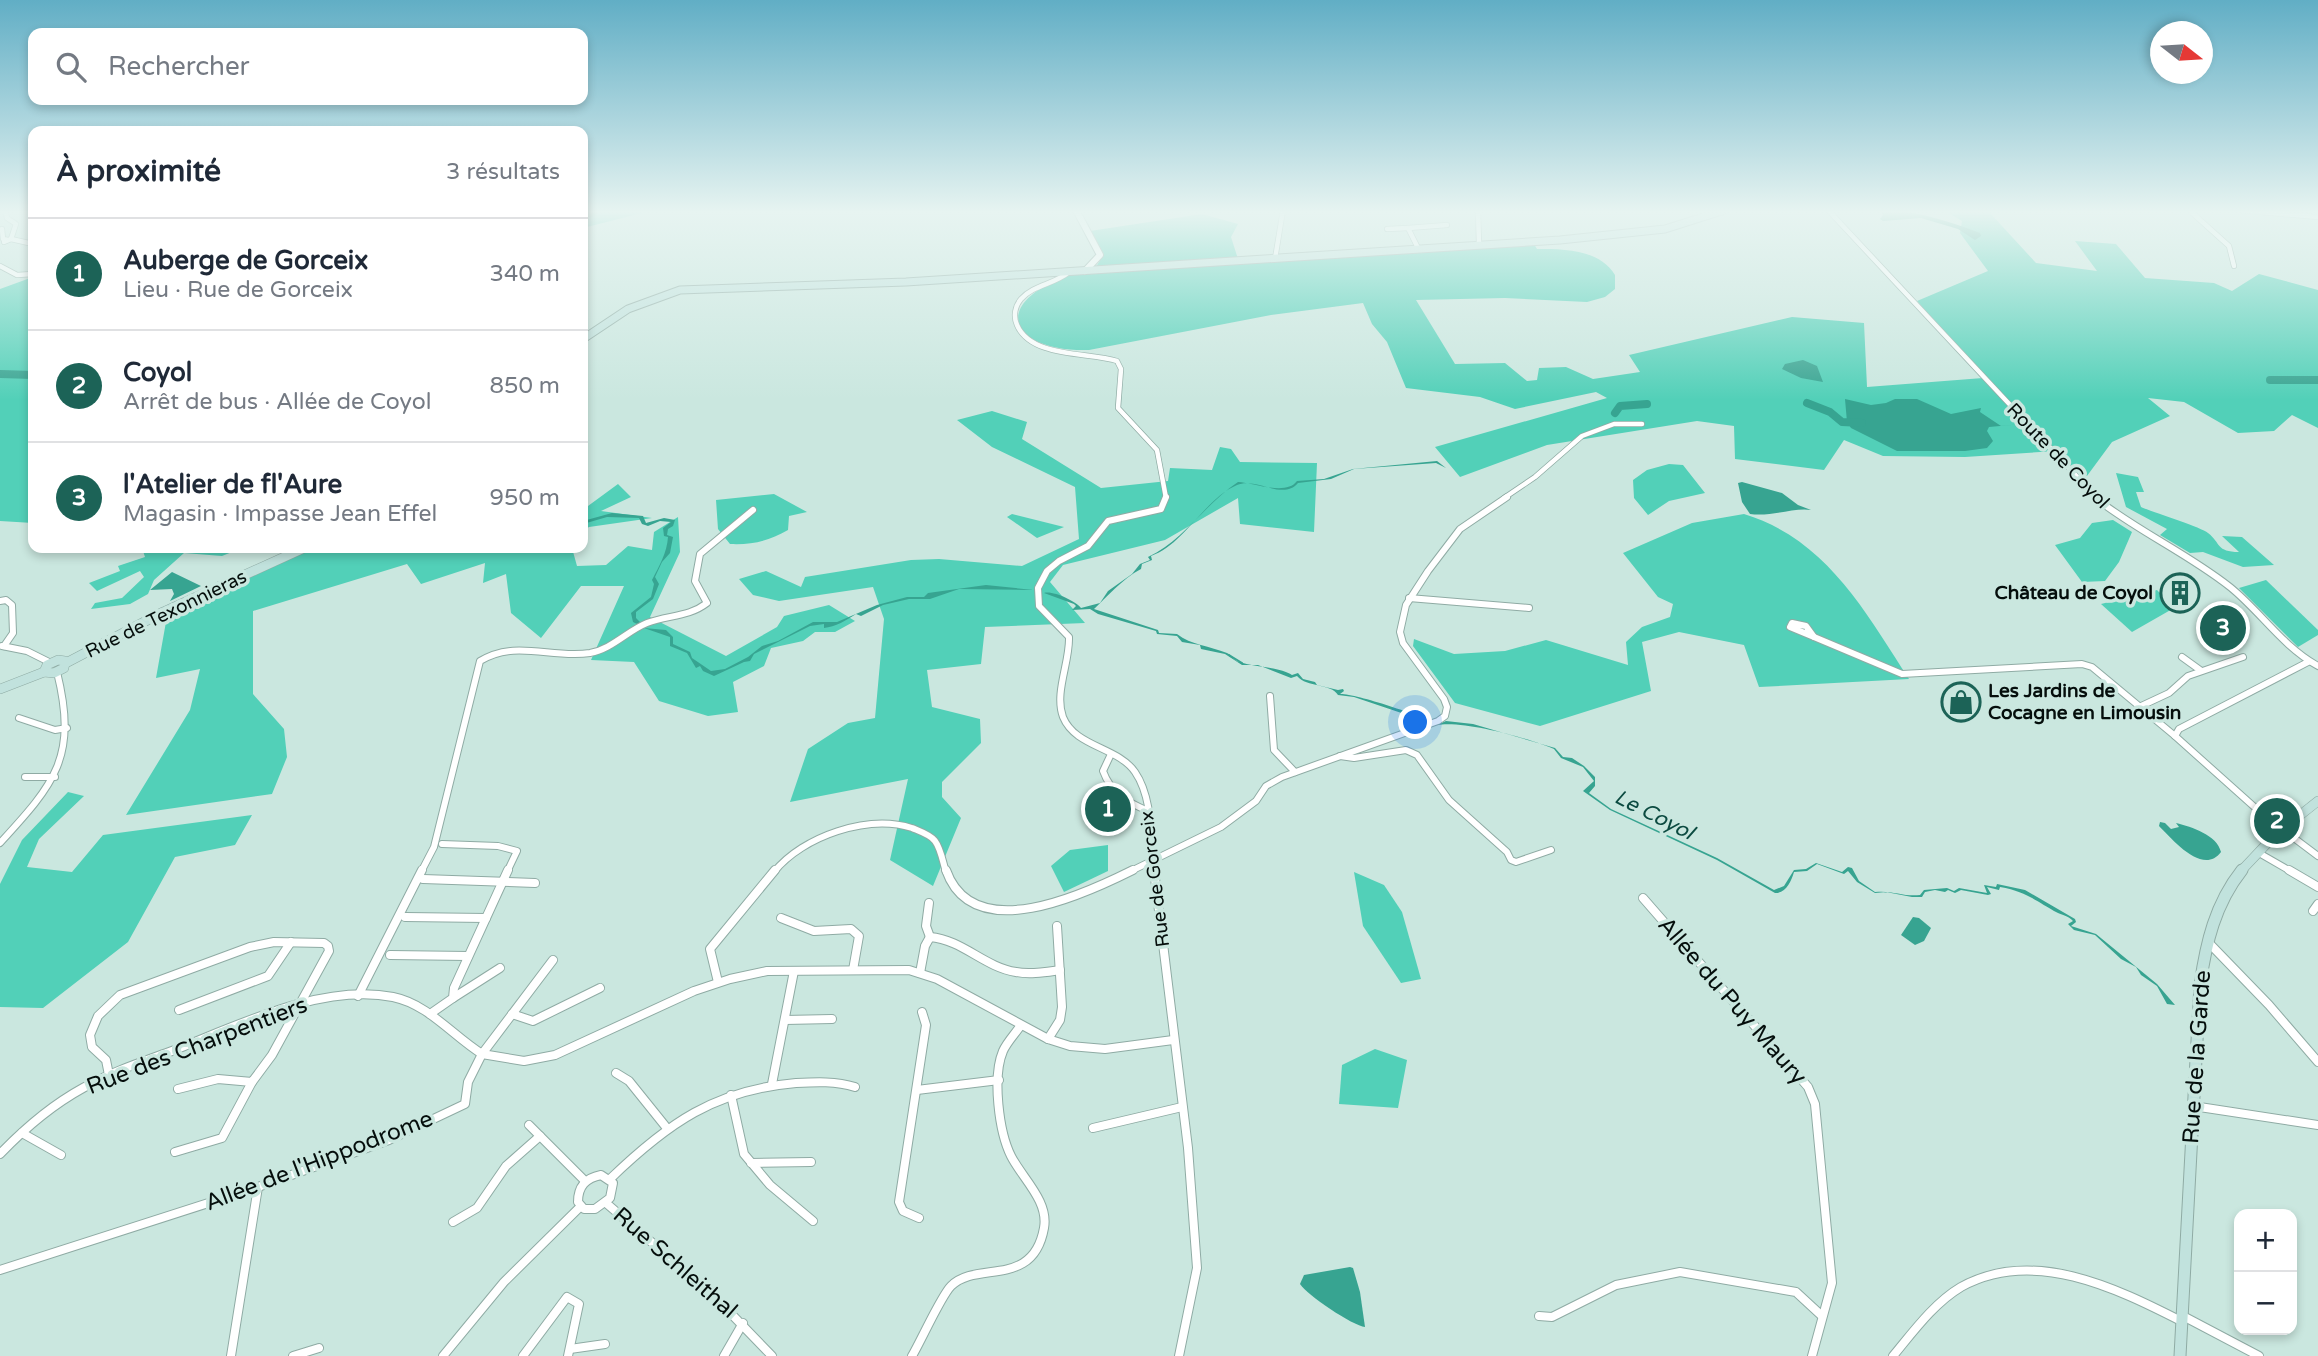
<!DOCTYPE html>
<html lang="fr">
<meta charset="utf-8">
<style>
body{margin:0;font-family:"Varela Round",sans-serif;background:#f6f6f7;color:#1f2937}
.controls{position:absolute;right:21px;bottom:21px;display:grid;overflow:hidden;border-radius:14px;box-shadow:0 4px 10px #0003}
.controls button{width:63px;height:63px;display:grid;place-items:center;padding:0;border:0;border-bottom:2px solid #e0e1e3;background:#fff;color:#1f2937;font:35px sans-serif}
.compass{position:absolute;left:2150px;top:21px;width:63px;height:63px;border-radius:50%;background:#fff;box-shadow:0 4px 10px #0003;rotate:107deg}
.you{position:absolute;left:1416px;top:723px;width:24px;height:24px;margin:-18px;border:5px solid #fff;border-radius:50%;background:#1a73e8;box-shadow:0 0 0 10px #1a73e833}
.badge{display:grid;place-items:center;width:46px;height:46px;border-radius:50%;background:#1c6357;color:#fff;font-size:23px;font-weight:700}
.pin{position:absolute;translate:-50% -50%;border:4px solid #fff;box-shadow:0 2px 7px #0006}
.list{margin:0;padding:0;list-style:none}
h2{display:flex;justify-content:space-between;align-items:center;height:91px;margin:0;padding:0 28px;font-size:30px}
h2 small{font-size:23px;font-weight:400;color:#747a83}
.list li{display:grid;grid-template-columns:46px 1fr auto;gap:21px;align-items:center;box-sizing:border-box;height:112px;padding:0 28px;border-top:2px solid #e0e1e3}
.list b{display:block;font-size:26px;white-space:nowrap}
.list p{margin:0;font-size:23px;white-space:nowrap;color:#747a83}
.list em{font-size:23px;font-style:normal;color:#747a83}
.icon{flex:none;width:38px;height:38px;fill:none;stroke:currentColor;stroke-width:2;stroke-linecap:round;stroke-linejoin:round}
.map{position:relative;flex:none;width:2318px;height:1356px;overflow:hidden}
.search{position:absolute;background:#fff;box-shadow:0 4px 10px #0003;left:28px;top:28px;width:560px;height:77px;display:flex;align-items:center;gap:18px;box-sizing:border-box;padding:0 24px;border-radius:14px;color:#747a83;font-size:26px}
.panel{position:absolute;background:#fff;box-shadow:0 4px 10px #0003;left:28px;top:126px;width:560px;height:427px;border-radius:14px}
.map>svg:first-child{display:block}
</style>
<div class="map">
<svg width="2318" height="1356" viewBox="0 0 2318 1356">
<rect width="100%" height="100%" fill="#cae7df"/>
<g fill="#52d0b8">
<polygon points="583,210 642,210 642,213 583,228"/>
<path d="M 1944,210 L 1991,210 L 1991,214 L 2036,263 L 2097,271 L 2075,241 L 2116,244 L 2145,278 L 2214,283 L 2232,291 L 2259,274 L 2318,290 L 2318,428 L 2292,415 L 2274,431 L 2238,433 L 2184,402 L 2148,398 L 2170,416 L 2112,442 L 2084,480 L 2056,451 L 1965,457 L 1883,456 L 1844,440 L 1824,470 L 1735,459 L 1734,426 L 1697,421 L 1547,445 L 1460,477 L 1435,447 L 1607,398 L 1596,392 L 1515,409 L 1480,397 L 1406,388 L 1387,342 L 1372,324 L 1363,303 L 1271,315 L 1089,350 C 1009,352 987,302 1074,274 L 1534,244 L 1537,249 C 1564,249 1599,249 1615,275 L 1615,289 L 1605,297 L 1587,302 L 1505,298 L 1416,300 L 1455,364 L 1505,363 L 1527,381 L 1537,380 L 1539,368 L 1566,367 L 1593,379 L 1640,372 L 1629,355 L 1792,317 L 1864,323 L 1867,387 L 1983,378 L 1917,301 L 1988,271 L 1960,233 L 1962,221 Z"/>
<polygon points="1202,214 1238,224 1231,237 1238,259 1096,267 1103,255 1090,231"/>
<polygon points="33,277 33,523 0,521 0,289"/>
<polygon points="992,411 1027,422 1022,439 1101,488 1168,481 1170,468 1212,470 1220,447 1231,449 1240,462 1317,463 1314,532 1240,524 1238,498 1165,540 1063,565 1050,582 1085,623 985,627 981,664 927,670 932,707 980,719 981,743 942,782 942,797 961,818 933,886 890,860 908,779 790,802 808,749 848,723 875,718 884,619 873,587 779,601 753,595 739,579 766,571 801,587 805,577 911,560 939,559 1022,566 1079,539 1075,487 992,447 957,420"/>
<polygon points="1669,464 1683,465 1705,493 1669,501 1648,515 1634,498 1633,480 1647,470"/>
<path d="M 2116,473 L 2138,477 L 2144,492 L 2136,492 L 2141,507 C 2155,513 2201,527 2208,533 C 2221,543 2216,552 2239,552 L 2222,536 L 2242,537 L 2274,565 L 2243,567 L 2203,552 L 2190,553 L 2160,535 L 2167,529 L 2126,507 Z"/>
<polygon points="618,484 631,497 601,511 652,518 589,527 583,531 583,506 588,506"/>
<path d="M 774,494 L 807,512 L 789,516 L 788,530 C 769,541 752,545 730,544 L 718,529 L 716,500 Z"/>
<polygon points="1012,514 1064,527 1037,538 1007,517"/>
<path d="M 1744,514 C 1826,539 1865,611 1909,679 L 1759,687 L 1744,645 L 1679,632 L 1642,642 L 1651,691 L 1540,726 L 1455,703 L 1413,646 L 1414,639 L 1454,654 L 1505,651 L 1546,640 L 1628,665 L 1626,642 L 1642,627 L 1670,617 L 1673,604 L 1658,597 L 1623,553 L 1692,523 Z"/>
<polygon points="678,517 680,552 650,617 726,656 777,627 784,616 829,605 855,621 835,632 815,632 803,641 771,648 764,666 733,682 738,712 708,716 659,701 634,662 591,660 624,586 581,586 541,638 511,613 506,574 483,583 485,563 421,584 407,564 253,611 253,694 284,729 287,757 272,794 126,815 190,710 200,669 156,678 169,605 301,548 572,548 577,566 606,565 628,546 652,550 654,532"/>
<polygon points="2113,520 2132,532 2119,562 2105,581 2082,582 2055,545 2080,538 2092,523"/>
<polygon points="142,548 242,548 222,556 184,553 154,580 148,594 130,604 91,609 95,603 122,598 144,577 140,571 97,591 89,583 120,571 118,566 145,557"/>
<polygon points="2266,580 2318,630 2318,635 2298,647 2239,588"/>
<polygon points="2157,590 2174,608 2132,632 2101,604"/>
<polygon points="68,792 84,796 39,839 27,867 72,872 103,835 252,815 235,845 175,857 128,942 43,1008 0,1007 0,884 22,840"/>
<polygon points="1108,845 1108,871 1064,892 1051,866 1070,850"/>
<polygon points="1354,872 1384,885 1402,912 1421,979 1401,983 1363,926"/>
<polygon points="1375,1049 1407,1060 1398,1108 1339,1104 1342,1065"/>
</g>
<g fill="#37a491">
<path d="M 1880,210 C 1915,210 1948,221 1980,233 L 1981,236 L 1975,240 L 1958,229 L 1921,218 L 1883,221 L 1880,219 L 1883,215 Z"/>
<polygon points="1803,360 1817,366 1823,382 1801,378 1782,369 1785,364"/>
<polygon points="1845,399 1871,405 1886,403 1895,399 1917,399 1951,414 1981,408 1980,412 2001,426 2022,424 1989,427 1987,431 1993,441 1987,448 1965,451 1897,451 1851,428 1847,422"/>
<path d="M 1437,461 L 1446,468 L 1436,463 L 1354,469 L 1331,479 L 1298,483 C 1283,501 1257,477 1237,485 C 1204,499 1185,544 1151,556 L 1152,560 L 1142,564 L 1141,569 C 1122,579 1107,597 1094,609 L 1158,630 L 1159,633 L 1177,634 C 1191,645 1210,646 1227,653 C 1232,655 1234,661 1240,662 C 1253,667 1281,667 1292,675 L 1298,673 L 1303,679 L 1315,682 L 1317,685 L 1338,690 L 1343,689 L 1344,691 L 1340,694 C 1353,693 1425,716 1431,723 L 1354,697 L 1338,695 C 1331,683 1307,688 1297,676 L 1291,678 L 1258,665 L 1242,665 L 1225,654 L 1201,649 L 1200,645 L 1182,642 L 1177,636 L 1157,634 L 1156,631 L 1098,614 L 1090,609 L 1072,610 L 1076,606 L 1074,604 L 1044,593 C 1052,590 1076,601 1081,608 L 1100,603 L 1108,591 L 1132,574 L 1140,564 L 1150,560 L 1148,557 C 1184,540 1205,504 1238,482 C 1255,483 1286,496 1297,481 L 1324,479 L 1353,469 Z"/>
<path d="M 1742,482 L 1782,493 L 1798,505 L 1811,510 C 1795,507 1772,517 1750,514 L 1742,502 L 1738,483 Z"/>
<path d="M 612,513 L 643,516 L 646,523 L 664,518 L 675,520 L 673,526 L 668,529 L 667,535 L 673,537 L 670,553 L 662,562 L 655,577 L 659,584 L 653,599 L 636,612 L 636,618 L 641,623 L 639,625 L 633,622 L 631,613 L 651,597 L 654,584 L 652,580 C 659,566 667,553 668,537 L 664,536 L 663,528 L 671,522 L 660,521 L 648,526 L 642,524 L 639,518 L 607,517 L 583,524 L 583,521 Z"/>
<polygon points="172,572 201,586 170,601 174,594 172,589 150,590"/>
<path d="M 986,585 L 1034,590 L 959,589 L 930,599 L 909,599 L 883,605 L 861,616 L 856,614 C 847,620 835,627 824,628 L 824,624 L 810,626 L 754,654 L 750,661 L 744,662 L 714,676 L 703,671 L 700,666 L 696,668 L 687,653 L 670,646 L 670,637 L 644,628 L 666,630 L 673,637 L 673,644 L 690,652 L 692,658 L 711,671 L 725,669 L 748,657 L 762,646 L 778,641 L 813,622 L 837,622 L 877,605 L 907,597 L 924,597 L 928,593 Z"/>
<path d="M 1446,721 L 1473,724 L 1555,748 L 1563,757 L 1572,758 L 1584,766 L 1595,777 L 1595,786 L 1589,793 L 1611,809 L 1717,858 L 1774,890 L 1784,886 L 1794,870 L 1806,869 L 1816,863 L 1842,872 L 1848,867 L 1852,868 L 1859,881 L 1875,892 C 1892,890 1904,897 1920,895 L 1924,890 L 1947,888 L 1954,891 L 1959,888 L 1987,893 L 1984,885 L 1996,887 L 1997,884 L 2025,890 L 2075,919 L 2076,922 L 2071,926 L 2096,934 L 2157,984 L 2175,1005 L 2167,1004 L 2157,986 L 2141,975 L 2136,967 L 2121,959 L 2095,935 L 2074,930 L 2068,924 L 2073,921 C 2068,916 2065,916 2058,913 C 2035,901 2028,892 2000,887 L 1999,890 L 1987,887 L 1991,894 L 1988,895 L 1961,890 L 1955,893 L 1948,890 L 1945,892 L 1935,890 L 1925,892 L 1922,897 L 1912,897 L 1886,892 L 1875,893 L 1857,882 L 1848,871 L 1844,874 L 1817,864 L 1807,871 L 1794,872 C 1791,882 1786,893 1775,893 L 1717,860 L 1610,810 L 1583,791 L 1594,781 L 1583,767 L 1561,758 L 1554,749 C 1529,738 1463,720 1437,725 Z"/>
<path d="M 2160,822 L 2165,823 L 2171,829 L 2179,827 L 2176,823 C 2192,827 2217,835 2221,852 C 2203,876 2173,840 2159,826 Z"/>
<polygon points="1913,917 1919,918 1931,928 1924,941 1915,945 1901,935"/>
<path d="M 1350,1267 L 1353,1268 L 1360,1292 L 1365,1327 C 1353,1326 1307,1295 1300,1284 L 1304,1275 Z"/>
</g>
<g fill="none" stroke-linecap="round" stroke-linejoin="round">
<polyline stroke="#37a491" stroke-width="2" points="1229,655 1242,663"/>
<g stroke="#37a491" stroke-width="8">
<polyline points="583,218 595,210"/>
<polyline points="0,374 33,375"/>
<polyline points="2270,380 2318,380"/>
<polyline points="1807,403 1830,412 1842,422 1862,423"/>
<polyline points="1615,413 1620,406 1647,404"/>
</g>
<polyline stroke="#37a491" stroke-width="10" points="189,548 195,548"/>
<g stroke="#8faba4" stroke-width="6">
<g id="minor-far2">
<polyline points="5,210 7,218 16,224 11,239"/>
<polyline points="1478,210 1479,244"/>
<polyline points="1828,210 2097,498"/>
<polyline points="2189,210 2229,246 2234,266"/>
<polyline points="2238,210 2318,217"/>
<polyline points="2,229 3,239 8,240"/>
<polyline points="1387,229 1408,228"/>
<polyline points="4,242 11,239 33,244"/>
<polyline points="1418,248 1408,228 1447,225"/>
<polyline points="1275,259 1283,210"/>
<polyline points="33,260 33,273"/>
<polyline points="0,266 17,275 33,274"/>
<path d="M 1069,272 C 1055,284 1033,285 1021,299 C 1015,306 1013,316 1017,325 C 1031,358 1088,352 1117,361 L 1121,369 L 1118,408 L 1157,450 L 1166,498"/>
<polyline points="1504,498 1535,477 1582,436 1614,424 1642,424"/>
</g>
</g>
<g stroke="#8faba4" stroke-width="8">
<g id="minor-far1">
<path d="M 2094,497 C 2137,531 2187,553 2230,587 C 2261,612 2282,646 2318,666"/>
<polyline points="1409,598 1529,608"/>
<polyline points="0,601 6,600 12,605 13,633 4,646"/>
<polygon points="1792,623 1806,626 1814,637 1790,627"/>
<polyline points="1814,637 1902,674 2082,664 2092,667 2175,736 2279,829"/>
<polyline points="2,646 27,651 51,663"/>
<polyline points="2182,657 2200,670"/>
<polyline points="1270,696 1274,750 1295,772"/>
<polyline points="2139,707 2169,693 2188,676 2243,657"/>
<polyline points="19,718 55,730 67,728"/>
<polyline points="2175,736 2179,729 2308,662"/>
<path d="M 1111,754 L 1103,771 C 1111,793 1127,802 1148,811"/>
<polyline points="1340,756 1354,758 1406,750 1417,755 1449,800 1507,852 1511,860 1516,862 1551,850"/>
<polyline points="25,777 55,777"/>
<polyline points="2282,829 2318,856"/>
<path d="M 0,843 C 55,783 78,757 57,672"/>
<polyline points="442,844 498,846 517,851 507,872"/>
<polyline points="2259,853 2292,872"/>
<path d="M 421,872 L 434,847 L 480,661 C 516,639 551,659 590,653 C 612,649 627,631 647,623 C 668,615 689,617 707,603 L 695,581 L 700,554 L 753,510"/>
<path d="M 774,872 C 803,836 868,814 912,828 C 919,831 931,835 935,841 C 941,849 943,863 946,872"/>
<polyline points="1129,872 1221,827 1256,801 1266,786 1282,777 1438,721 1445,716 1447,707 1444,699 1403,643 1400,632 1406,605 1428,571 1460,529 1507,497"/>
<path d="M 1155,872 C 1151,841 1153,798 1135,772 C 1118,747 1075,747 1063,717 C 1054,693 1070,662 1069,637 L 1039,606 L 1038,588 L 1047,571 L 1059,561 L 1088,546 L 1108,521 L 1161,509 L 1166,497"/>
</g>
</g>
<g stroke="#8faba4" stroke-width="10">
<g id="minor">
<path d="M 946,870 C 973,947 1085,894 1133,870"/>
<polyline points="1154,870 1188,1148 1197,1268 1179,1356"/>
<polyline points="2289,870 2318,887"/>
<polyline points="423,879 535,883"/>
<polyline points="1643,898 1808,1087 1815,1104 1832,1283 1812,1356"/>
<polyline points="929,903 926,926 930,937"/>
<polyline points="2313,911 2318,904"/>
<polyline points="405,917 486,918"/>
<polyline points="781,918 814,931 851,929 859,936 853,970"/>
<polyline points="2208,942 2269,1005 2318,1062"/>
<polyline points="390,955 468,956"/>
<path d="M 920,973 L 925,946 L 930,937 C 963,940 984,967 1016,972 C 1030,975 1046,972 1060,970"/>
<polyline points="718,982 710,949 775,870"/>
<polyline points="358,996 422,870"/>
<polyline points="453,998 500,968"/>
<polyline points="179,1010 268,976 291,942"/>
<polyline points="430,1014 453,998 454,988 508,870"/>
<polyline points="512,1014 533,1021 600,988"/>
<polyline points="785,1020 832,1019"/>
<polyline points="1048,1039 1060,1020 1062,1007 1057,926"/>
<polyline points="616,1073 629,1081 666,1127"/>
<polyline points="109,1075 106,1060 92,1047 90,1035 98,1016 120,995 250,947 274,942 324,943 328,946 329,951 272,1055 252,1082 218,1079 178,1089"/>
<polyline points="772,1084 794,971"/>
<polyline points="917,1090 999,1080"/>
<polyline points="731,1095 744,1154 770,1185 813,1221"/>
<polyline points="2193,1106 2318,1125"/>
<polyline points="529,1125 585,1181"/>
<polyline points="1093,1128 1182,1107"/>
<polyline points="22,1133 61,1155"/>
<polyline points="175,1152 222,1138 252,1082"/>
<path d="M 0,1154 C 25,1128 52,1105 83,1088 C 111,1072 142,1062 172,1051 C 237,1026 321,983 393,997 C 428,1004 453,1036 482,1054 L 553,960"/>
<polyline points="751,1163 811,1162"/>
<path d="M 601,1175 L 613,1183 L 610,1198 L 595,1209 L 584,1209 L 578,1202 C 578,1186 586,1178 601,1175 Z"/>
<path d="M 610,1179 C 668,1123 715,1090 796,1083 C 816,1082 836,1081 855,1087"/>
<polyline points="606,1203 713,1295 772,1356"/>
<polyline points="919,1218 903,1211 899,1202 926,1025 922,1012"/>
<polyline points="453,1222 477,1208 506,1166 540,1136"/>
<polyline points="0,1270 258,1187 389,1140 465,1104 468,1082 482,1054 524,1061 555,1055 694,991 730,979 767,971 909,970 937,979 1048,1039 1070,1046 1105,1049 1173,1040"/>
<polyline points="1539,1316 1552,1317 1616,1285 1680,1272 1796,1292 1822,1316"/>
<polyline points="2183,1316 2259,1356"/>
<polyline points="570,1349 605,1344"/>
<polyline points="231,1356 258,1187"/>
<polyline points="293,1356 319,1348"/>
<polyline points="443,1356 504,1282 580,1207"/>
<polyline points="523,1356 567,1297 579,1304 568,1356"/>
<polyline points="724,1356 743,1323"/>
<path d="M 912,1356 C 921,1341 941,1296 951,1286 C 977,1260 1033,1289 1044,1228 C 1049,1201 1022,1178 1011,1156 C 999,1132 992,1077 1003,1051 C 1007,1042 1015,1034 1021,1025"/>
<path d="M 1893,1356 C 1913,1332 1934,1303 1961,1287 C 2033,1247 2116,1288 2181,1321"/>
</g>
</g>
<g stroke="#8faba4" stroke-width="8">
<polyline id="tertiary" points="1076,210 1100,255 1085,271"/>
</g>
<g stroke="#8faba4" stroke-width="9">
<polyline id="secondary-far2" points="583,339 628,309 680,290 906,282 1560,240 1665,229 1725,210"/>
</g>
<g stroke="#8faba4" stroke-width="10">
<g id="secondary-far1">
<polygon points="58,660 65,661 64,668 54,673 44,672 47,665"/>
<polyline points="66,663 163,612 304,548"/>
<polyline points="0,689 44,672"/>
<polyline points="2240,872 2275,835 2318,801"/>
</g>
</g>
<g stroke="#8faba4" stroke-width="13">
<path id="secondary" d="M 2180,1356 L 2200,985 C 2206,943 2215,904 2242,870"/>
</g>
<use href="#minor-far2" stroke="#fff" stroke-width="4.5"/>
<use href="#minor-far1" stroke="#fff" stroke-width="6"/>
<use href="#minor" stroke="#fff" stroke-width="8"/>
<use href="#tertiary" stroke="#fff" stroke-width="6"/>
<use href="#secondary-far2" stroke="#c1e2dd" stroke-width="7"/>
<use href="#secondary-far1" stroke="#c1e2dd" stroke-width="9"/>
<use href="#secondary" stroke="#c1e2dd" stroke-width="11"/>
</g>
<linearGradient id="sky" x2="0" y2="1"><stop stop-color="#61aec5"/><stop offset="0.53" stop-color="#e7f4f1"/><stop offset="1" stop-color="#e7f4f1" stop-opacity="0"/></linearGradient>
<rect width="2318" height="400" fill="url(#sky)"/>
<defs>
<g id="building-ring" transform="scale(2.0125)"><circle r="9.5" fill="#cae7df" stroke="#1c6357" stroke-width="1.5"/><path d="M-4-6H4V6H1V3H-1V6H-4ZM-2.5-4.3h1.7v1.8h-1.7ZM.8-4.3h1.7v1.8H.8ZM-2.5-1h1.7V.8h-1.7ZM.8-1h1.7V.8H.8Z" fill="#1c6357"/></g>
<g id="shop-ring" transform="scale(2.0125)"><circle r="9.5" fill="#cae7df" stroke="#1c6357" stroke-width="1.5"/><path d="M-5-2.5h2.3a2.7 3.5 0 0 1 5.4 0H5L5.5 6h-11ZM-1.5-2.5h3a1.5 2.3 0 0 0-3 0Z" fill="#1c6357"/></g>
</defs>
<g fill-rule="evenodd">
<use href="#building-ring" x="2180" y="593"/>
<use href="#shop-ring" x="1961" y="702"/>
</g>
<g text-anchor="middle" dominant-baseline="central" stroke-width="7" stroke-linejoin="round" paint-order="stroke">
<g font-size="19" fill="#050e0c" stroke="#cae7df">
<text transform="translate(2058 456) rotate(46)">Route de Coyol</text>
<text transform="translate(166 614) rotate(-26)">Rue de Texonnieras</text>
<text transform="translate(1155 879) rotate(-97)">Rue de Gorceix</text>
</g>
<g font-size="19" font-weight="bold" fill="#050e0c" stroke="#cae7df" text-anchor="end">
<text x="2153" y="593">Château de Coyol</text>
<text x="1988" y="691" text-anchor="start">Les Jardins de<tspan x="1988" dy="22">Cocagne en Limousin</tspan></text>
</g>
<g font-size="21" font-style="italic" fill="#0c4b41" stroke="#cae7df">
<text transform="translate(1654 815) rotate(27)">Le Coyol</text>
</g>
<g font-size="23" fill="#050e0c" stroke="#cae7df">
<text transform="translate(1732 1001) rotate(49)">Allée du Puy Maury</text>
<text transform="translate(197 1046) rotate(-21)">Rue des Charpentiers</text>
<text transform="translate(2197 1057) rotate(-86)">Rue de la Garde</text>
<text transform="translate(319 1161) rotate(-21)">Allée de l'Hippodrome</text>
<text transform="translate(675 1263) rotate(41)">Rue Schleithal</text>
</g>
</g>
</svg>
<div class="controls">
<button>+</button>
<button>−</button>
</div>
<svg class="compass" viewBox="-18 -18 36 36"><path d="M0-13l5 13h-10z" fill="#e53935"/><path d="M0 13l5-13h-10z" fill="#747a83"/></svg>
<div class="you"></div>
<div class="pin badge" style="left:1108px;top:809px">1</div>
<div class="pin badge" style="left:2277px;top:821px">2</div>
<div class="pin badge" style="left:2223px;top:628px">3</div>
<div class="search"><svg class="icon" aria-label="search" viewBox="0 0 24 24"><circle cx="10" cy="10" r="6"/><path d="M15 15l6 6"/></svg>Rechercher</div>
<section class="panel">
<h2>À proximité<small>3 résultats</small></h2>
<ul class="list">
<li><span class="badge">1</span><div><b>Auberge de Gorceix</b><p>Lieu · Rue de Gorceix</p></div><em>340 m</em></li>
<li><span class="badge">2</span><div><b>Coyol</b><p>Arrêt de bus · Allée de Coyol</p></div><em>850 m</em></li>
<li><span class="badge">3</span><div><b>l'Atelier de fl'Aure</b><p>Magasin · Impasse Jean Effel</p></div><em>950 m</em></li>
</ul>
</section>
</div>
